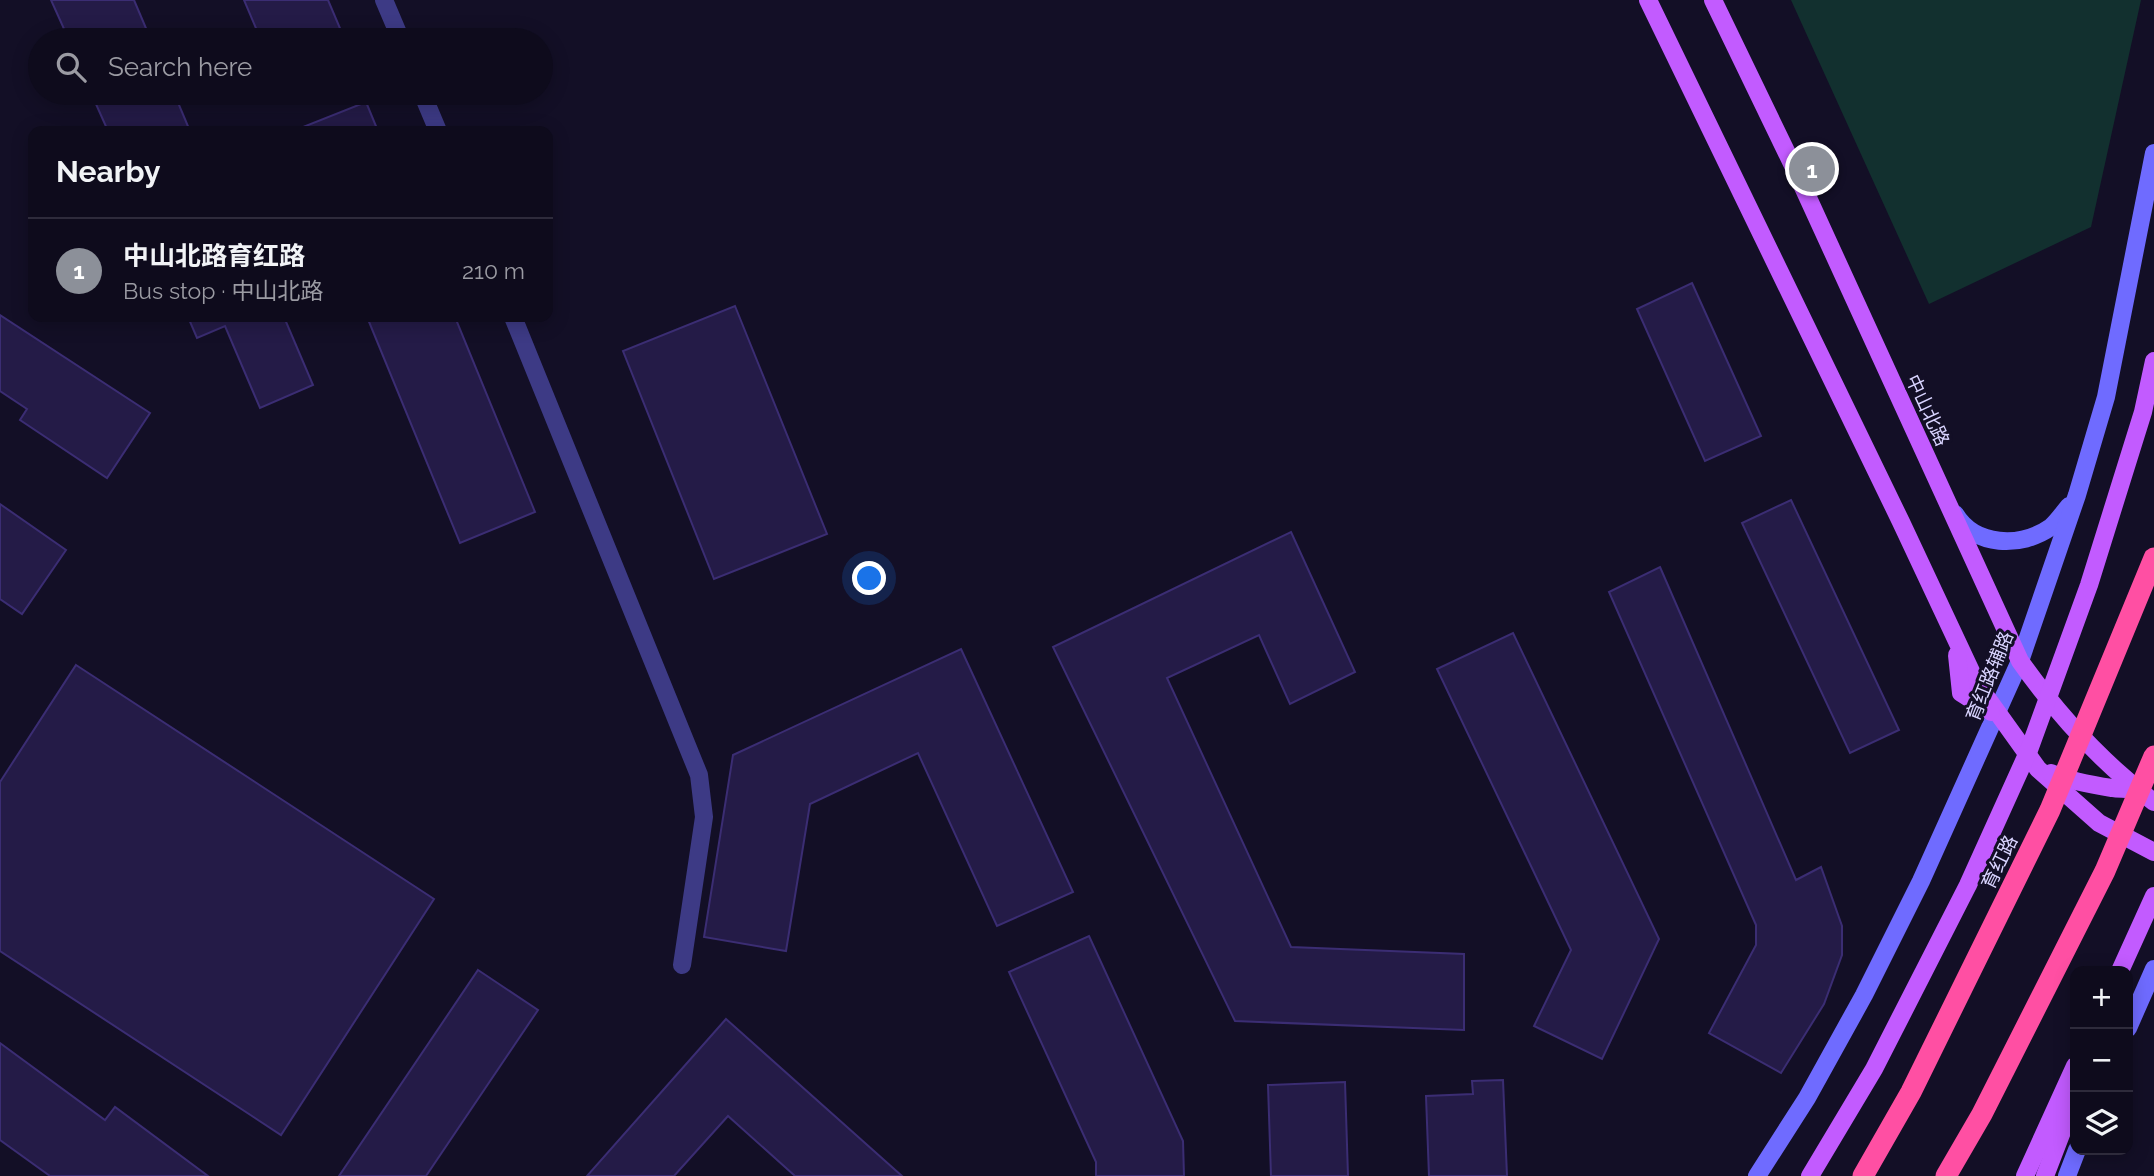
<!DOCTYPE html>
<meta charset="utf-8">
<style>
body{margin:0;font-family:Raleway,"Noto Sans SC",sans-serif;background:#1c1929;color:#f1f3f6}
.controls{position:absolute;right:21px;bottom:21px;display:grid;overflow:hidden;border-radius:14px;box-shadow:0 4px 18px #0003}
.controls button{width:63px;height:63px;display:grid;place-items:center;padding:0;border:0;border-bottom:2px solid #2e2b3b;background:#0e0b1c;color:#f1f3f6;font:35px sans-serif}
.you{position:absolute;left:870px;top:579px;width:24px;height:24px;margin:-18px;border:5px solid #fff;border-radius:50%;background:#1a73e8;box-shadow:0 0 0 10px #1a73e833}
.badge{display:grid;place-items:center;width:46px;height:46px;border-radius:50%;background:#8c9099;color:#fff;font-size:23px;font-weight:700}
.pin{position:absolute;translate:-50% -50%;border:4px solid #fff;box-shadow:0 2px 7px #0006}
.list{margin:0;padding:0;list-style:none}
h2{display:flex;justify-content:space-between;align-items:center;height:91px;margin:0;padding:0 28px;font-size:30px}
h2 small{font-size:23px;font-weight:400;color:#9b9ba3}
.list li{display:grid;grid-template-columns:46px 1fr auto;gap:21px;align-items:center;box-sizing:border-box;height:105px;padding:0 28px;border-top:2px solid #2e2b3b}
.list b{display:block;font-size:26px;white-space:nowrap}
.list p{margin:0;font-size:23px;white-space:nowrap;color:#9b9ba3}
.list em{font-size:23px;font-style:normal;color:#9b9ba3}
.icon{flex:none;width:38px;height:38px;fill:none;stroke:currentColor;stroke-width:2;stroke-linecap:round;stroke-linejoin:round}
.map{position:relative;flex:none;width:2154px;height:1176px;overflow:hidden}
.search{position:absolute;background:#0e0b1c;box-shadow:0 4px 18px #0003;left:28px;top:28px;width:525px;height:77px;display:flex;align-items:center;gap:18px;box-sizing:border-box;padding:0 24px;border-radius:38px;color:#9b9ba3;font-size:26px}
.panel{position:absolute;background:#0e0b1c;box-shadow:0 4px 18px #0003;left:28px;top:126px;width:525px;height:196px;border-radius:14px}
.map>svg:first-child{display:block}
</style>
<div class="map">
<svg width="2154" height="1176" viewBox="0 0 2154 1176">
<rect width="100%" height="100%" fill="#130f26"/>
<polygon fill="#12302f" points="1791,0 2141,0 2091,227 1929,304"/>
<g fill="#241b47" stroke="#3b2d73" stroke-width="2">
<polygon points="51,0 134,0 151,40 69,40"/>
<polygon points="244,0 328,0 345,40 261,40"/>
<polygon points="91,93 174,93 190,131 108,131"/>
<polygon points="366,102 378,131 299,131 298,129"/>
<polygon points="1692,283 1761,436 1705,461 1637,309"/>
<polygon points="735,306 827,534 714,579 623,351"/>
<polygon points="0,315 150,413 107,478 20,420 27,409 0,391"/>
<polygon points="188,317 284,317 313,385 260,408 225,326 197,338"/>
<polygon points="367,317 455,317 535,512 460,543"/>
<polygon points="1791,500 1899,730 1850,753 1742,523"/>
<polygon points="0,504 66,550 22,614 0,599"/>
<polygon points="1291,532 1355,672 1290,704 1259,635 1167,678 1291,947 1464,954 1464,1030 1235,1021 1053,647"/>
<polygon points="1660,567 1796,880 1821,867 1842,926 1842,955 1824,1004 1781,1073 1709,1033 1756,945 1756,925 1609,592"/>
<polygon points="1513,633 1659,939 1602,1059 1534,1026 1571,950 1437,669"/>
<polygon points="961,649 1073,892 997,926 918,753 810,804 786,951 704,937 733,755"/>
<polygon points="76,665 434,899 281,1135 0,951 0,782"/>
<polygon points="1089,936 1183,1141 1184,1176 1096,1176 1096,1162 1009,972"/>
<polygon points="478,970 538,1010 426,1176 339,1176"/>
<polygon points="726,1019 902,1176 795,1176 728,1116 674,1176 587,1176"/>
<polygon points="0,1043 105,1120 115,1107 208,1176 50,1176 0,1140"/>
<polygon points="1503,1080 1507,1176 1429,1176 1426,1096 1473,1094 1472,1081"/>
<polygon points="1345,1082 1348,1176 1271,1176 1268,1085"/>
</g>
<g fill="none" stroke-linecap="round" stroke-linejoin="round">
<g stroke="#3d3a85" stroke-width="18">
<polyline points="384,0 401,40"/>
<polyline points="422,93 438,131"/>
<polyline points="513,317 699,775 704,817 682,965"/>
</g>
<g stroke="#6f6bff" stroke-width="18">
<path d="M 1955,514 C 1975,547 2021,548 2051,527 C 2058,521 2063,513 2069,506"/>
<polyline points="2128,1028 2154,969"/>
<polyline points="1757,1176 1807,1098 1864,995 1921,881 2020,661 2077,495 2106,397 2154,153"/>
<polyline points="2067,1176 2077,1150"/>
</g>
<g stroke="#c25bff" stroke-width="18">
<polyline points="1648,0 1901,522 1977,684 2038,769 2099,823 2154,852"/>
<path d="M 1713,0 L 1798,176 L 2020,661 C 2058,715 2101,762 2154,802"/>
<polyline points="1957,655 1961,693 1991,712"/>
<path d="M 2051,773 C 2070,781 2092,785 2112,788 C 2122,790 2130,787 2139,793"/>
<polyline points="2120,971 2154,896"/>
<polyline points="2025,1176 2075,1066"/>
<polyline points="2045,1176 2075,1098"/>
</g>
<polyline stroke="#c25bff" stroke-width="18" points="1810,1176 1874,1069 1968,885 2029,750 2089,585 2143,412 2154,361"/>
<g stroke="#ff4fa3" stroke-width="21">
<polyline points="1863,1176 1911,1092 2050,810 2154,558"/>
<polyline points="1946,1176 1982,1114 2105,871 2154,756"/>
</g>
</g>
<g text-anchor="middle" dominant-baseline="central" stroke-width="6" stroke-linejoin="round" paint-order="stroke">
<g font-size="19" fill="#d9d4ff" stroke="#130f26">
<text transform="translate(1928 410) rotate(65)">中山北路</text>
<text transform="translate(1989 676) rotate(-68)">育红路辅路</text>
<text transform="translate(1999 862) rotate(-64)">育红路</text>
</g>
</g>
</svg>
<div class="controls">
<button>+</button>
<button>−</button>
<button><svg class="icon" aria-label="layers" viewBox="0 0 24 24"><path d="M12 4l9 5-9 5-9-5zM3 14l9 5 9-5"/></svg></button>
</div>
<div class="you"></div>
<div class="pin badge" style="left:1812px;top:169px">1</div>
<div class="search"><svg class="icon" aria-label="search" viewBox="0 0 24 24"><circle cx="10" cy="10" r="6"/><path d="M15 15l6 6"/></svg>Search here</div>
<section class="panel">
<h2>Nearby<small></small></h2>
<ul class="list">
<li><span class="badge">1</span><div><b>中山北路育红路</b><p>Bus stop · 中山北路</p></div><em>210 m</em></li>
</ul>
</section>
</div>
